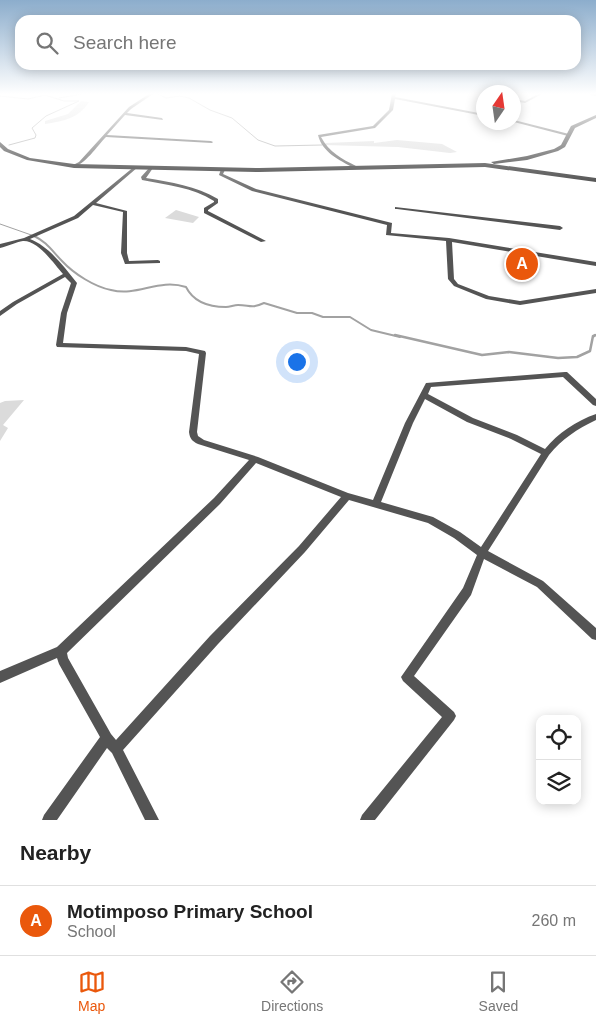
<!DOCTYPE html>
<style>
body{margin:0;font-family:Arial,sans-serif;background:#f2f2f2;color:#222}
.controls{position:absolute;right:15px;bottom:15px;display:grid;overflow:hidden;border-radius:10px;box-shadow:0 2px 12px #0003}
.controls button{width:45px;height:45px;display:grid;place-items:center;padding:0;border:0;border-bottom:1px solid #e0e0e0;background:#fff;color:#222;font:25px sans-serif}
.compass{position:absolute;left:476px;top:85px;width:45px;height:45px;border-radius:50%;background:#fff;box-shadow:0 2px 12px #0003;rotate:13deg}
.you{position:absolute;left:296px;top:361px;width:18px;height:18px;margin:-12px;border:4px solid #fff;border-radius:50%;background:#1a73e8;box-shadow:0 0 0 8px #1a73e833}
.badge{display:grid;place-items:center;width:32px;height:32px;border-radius:50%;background:#ea580c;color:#fff;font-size:16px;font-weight:700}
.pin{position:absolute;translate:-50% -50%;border:2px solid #fff;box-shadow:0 1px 5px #0006}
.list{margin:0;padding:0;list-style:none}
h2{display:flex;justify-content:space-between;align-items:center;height:65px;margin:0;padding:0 20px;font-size:21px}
h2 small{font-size:16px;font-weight:400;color:#767676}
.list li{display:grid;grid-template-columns:32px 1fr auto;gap:15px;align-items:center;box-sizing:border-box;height:70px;padding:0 20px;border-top:1px solid #e0e0e0}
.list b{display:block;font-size:19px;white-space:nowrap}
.list p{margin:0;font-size:16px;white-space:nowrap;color:#767676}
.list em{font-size:16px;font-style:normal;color:#767676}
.icon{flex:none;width:28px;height:28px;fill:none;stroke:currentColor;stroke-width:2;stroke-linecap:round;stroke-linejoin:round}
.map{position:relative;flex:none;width:596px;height:820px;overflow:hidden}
.search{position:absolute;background:#fff;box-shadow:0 2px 12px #0003;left:15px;right:15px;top:15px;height:55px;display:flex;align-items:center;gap:12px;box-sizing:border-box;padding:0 18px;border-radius:15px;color:#767676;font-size:19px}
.sheet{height:135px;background:#fff}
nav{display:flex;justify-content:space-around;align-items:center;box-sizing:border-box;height:70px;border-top:1px solid #e0e0e0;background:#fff;font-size:14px;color:#767676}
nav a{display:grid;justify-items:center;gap:2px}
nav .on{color:#ea580c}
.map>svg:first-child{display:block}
</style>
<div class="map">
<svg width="596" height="820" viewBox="0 0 596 820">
<rect width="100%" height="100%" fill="#fff"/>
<g fill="#dbdbdb">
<path d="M 81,101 L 89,102 C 78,119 63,121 45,124 L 45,121 L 68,114 Z"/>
<polygon points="397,140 442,144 457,152 450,153 398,147 324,145 326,143 374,141 374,143"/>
<polygon points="176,210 199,217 193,223 165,218"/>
<polygon points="24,400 3,425 8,428 0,441 0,403 5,401"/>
</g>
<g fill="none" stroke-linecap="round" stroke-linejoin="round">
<g stroke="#a2a2a2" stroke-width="1">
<polyline points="158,94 166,98 180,96 189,98 210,110 232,118 258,140 275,146 322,145"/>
<polyline points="0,96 28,99 45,95 64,101 79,101 46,116 32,128 36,135 35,138 9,145"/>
<polyline points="59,98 82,94"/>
<polyline points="0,224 37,237"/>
</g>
<g stroke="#a2a2a2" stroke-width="2">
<path d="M 34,236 C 47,242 52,251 62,261 C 74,274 95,287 111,290 C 138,297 158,278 186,287 C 194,303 209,307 226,307 C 230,307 234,305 238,305 C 250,305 251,309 264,303 L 297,313 L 312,313 L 323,317 L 350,317 L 371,330 L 400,337"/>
<polyline points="593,337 596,335"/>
</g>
<polyline stroke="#a2a2a2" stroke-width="2.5" points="395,335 482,355 509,352 558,358 577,357 590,351 593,336 595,335"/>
<g fill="#545454" fill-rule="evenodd">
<path d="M 149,94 L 153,94 L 131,109 L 127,113 L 162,118 L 163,120 L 125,115 L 107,135 L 211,141 L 213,142 L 212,143 L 106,137 C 97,146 85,165 73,167 L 73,165 L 79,162 L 129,107 Z"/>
<path d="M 392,94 L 396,94 L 395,97 L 484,114 L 484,116 L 395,99 L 393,110 L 375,128 L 321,137 C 329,152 342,159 356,166 L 356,168 L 354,168 C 339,160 322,152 318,135 L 373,126 L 389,110 Z"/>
<polygon points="538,94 542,94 525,103 514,101 514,99 525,101"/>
<polygon points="590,94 596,94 596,96 590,95"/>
<polygon points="514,120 569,134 570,135 568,136 514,122"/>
<path d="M 135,166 L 138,167 L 96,203 L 127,211 L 127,253 L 129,261 L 158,260 L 160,261 L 160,263 L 125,264 L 121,253 L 123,212 L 93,205 L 78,218 L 30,239 C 50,247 64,267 77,283 L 67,313 L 63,343 L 186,347 L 205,351 L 206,353 L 197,432 L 198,436 L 204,440 L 258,457 L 348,493 L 373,500 L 405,423 L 426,383 L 565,372 L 567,372 L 596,399 L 596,406 L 593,405 L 563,377 L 431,387 L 428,394 L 473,418 L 517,435 L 545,449 C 558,433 576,421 596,414 L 596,420 C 577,429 562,439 549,455 L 488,551 L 543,581 L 596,628 L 596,640 L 592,639 L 537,587 L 484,559 L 471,595 L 414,676 L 454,712 L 456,716 L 454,720 L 375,820 L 360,820 L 362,815 L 442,717 L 403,681 L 401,677 L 463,588 L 477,555 L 454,538 L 428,523 L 349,500 L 305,552 L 218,644 L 123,750 L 159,820 L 145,820 L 112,753 L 107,748 L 57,820 L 42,820 L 44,815 L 100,737 L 59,664 L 57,658 L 0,683 L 0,671 L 57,647 L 214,498 L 249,460 L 198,444 C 192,441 190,439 189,432 L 199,354 L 186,351 L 57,347 L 56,345 L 61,313 L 71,283 L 65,277 L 17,304 L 0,316 L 0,311 L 13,302 L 63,274 C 54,264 38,240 23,241 C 16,242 8,246 0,248 L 0,244 L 24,238 L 74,216 ZM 425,399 L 467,422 L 511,439 L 541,454 L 481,547 L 460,532 L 433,517 L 381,502 L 413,423 ZM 256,463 L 341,497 L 299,546 L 210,636 L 116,740 L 111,734 L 68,658 L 67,653 L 220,504 Z"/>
<path d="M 150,167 L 153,168 L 146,178 C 171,182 196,186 218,199 L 218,203 L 208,210 L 208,211 L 266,241 L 261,242 L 204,213 L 204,208 L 214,202 L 214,201 C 192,187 167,185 142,180 L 141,177 Z"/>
<polygon points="221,169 225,170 223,174 256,189 392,223 391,233 449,238 596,262 596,266 452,242 454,279 458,284 489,296 520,301 596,289 596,293 520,305 486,299 454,286 448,279 446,241 386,235 387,225 252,191 219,175"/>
<polygon points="395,207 560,226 563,228 560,230 397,209 395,209"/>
</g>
<g fill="#212121" fill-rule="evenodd">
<polygon points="596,115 596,118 575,128 565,147 558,151 527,160 494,164 491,162 527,156 554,149 561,145 571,126"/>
<polygon points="0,142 8,149 30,158 74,164 259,168 485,163 596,178 596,182 485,167 259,172 74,168 27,160 4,151 0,147"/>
</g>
</g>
<linearGradient id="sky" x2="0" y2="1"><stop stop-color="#8cadcc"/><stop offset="0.45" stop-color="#fff"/><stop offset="1" stop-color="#fff" stop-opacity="0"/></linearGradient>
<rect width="596" height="209" fill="url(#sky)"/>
</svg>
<div class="controls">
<button><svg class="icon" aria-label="locate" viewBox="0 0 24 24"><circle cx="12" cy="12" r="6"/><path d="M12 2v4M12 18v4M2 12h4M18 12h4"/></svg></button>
<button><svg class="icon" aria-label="layers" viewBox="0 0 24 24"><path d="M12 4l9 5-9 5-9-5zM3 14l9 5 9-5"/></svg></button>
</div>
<svg class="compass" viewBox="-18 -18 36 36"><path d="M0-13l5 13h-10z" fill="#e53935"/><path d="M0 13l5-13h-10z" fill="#767676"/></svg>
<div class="you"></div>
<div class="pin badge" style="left:522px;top:264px">A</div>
<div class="search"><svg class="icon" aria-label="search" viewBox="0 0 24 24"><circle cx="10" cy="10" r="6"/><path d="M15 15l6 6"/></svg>Search here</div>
</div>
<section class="sheet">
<h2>Nearby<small></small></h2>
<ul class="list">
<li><span class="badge">A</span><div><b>Motimposo Primary School</b><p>School</p></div><em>260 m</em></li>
</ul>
</section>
<nav>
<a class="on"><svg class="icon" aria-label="map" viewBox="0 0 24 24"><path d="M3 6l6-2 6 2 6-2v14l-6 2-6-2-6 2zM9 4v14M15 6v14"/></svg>Map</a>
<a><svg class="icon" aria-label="directions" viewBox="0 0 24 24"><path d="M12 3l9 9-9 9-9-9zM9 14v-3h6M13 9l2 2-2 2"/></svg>Directions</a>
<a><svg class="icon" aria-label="saved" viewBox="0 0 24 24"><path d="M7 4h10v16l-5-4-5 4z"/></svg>Saved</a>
</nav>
